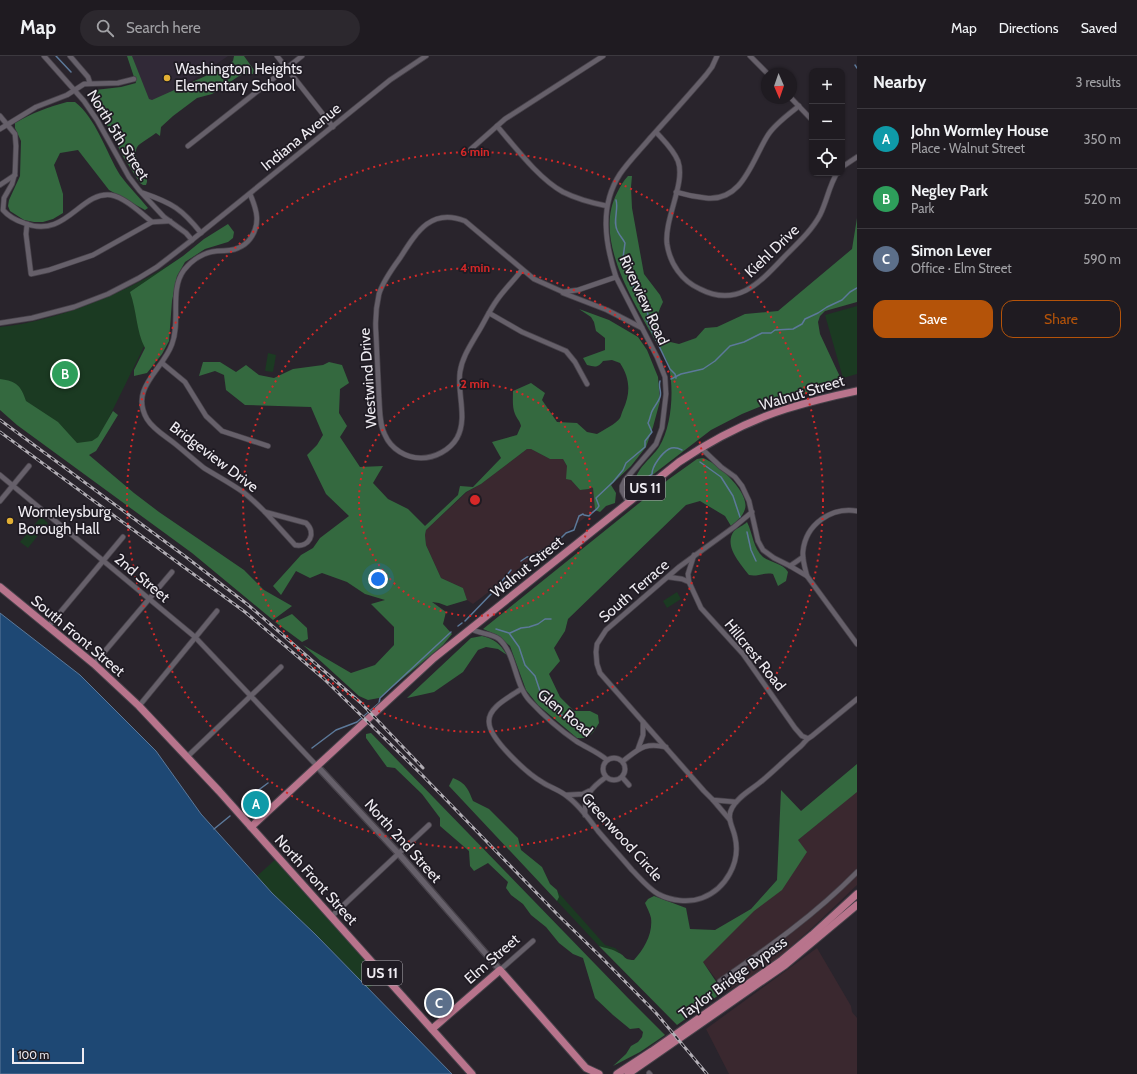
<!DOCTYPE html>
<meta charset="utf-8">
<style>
body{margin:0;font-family:Cabin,sans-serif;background:#2c282e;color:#f1f3f6}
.controls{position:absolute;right:12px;top:12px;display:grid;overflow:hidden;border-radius:8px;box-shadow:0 1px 3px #0004}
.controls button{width:36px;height:36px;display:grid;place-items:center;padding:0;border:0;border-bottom:1px solid #3c393f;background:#1f1b21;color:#f1f3f6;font:20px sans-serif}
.compass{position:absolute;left:761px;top:12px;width:36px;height:36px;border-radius:50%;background:#1f1b21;box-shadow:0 1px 3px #0004;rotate:178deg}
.scale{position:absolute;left:12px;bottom:10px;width:72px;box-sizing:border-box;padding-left:4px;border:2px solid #eeebf1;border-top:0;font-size:11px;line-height:14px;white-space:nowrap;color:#eeebf1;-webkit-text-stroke:3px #1f1b23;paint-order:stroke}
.you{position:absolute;left:378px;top:523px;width:14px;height:14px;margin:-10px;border:3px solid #fff;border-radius:50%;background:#1a73e8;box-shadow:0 0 0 6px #1a73e833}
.badge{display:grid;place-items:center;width:26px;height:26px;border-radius:50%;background:#b45309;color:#fff;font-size:13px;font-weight:700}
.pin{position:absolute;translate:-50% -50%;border:2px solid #fff;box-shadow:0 1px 4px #0006}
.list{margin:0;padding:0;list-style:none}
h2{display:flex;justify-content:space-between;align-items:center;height:52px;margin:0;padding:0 16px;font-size:17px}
h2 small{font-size:13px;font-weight:400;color:#a1a1a5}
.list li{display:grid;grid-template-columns:26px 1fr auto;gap:12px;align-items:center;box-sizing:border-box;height:60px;padding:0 16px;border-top:1px solid #3c393f}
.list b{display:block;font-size:15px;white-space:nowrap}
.list p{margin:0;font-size:13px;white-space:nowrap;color:#a1a1a5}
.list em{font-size:13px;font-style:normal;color:#a1a1a5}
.actions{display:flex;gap:8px;padding:12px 16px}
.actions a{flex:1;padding:9px 0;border:1px solid #b45309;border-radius:12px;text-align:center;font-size:14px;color:#b45309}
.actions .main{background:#b45309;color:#fff}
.icon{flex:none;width:22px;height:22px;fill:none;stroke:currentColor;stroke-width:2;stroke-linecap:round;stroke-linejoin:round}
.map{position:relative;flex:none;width:857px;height:1018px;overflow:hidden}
header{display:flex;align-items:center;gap:24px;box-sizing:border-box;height:56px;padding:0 20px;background:#1f1b21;border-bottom:1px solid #3c393f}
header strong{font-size:19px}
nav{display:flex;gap:22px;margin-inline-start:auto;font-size:14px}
.search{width:280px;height:36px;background:#2c282e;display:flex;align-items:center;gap:10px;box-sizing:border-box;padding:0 14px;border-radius:22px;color:#a1a1a5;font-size:15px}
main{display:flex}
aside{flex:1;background:#1f1b21}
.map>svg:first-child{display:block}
</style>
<header>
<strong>Map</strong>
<div class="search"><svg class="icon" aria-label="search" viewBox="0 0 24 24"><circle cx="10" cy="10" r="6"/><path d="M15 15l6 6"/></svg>Search here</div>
<nav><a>Map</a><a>Directions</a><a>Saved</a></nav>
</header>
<main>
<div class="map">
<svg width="857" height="1018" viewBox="0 0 857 1018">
<rect width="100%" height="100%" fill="#29242c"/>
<g fill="#3a282f">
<polygon points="527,393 531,393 550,403 563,403 567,410 571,424 580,434 589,433 591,431 593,432 595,454 473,548 467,544 463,532 441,522 426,489 425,479 426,474 467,436 481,428"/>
<polygon points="857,735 857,829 813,871 774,906 726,936 702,905 797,808 798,784"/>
<polygon points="817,892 851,950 852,956 857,962 857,1018 729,1018 706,973"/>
</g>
<polygon fill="#312937" points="129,0 228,0 152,52"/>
<g fill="#1b3a22">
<path d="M 177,204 L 173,223 L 158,262 L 95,390 L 87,396 L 0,338 L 0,271 C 56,266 130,235 177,204 Z"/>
<polygon points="857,250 857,318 843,322 825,259"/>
<polygon points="268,297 276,299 273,316 265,315"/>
<polygon points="41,461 48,467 28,492 20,486"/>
<polygon points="677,536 681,543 667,552 663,545"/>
<polygon points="276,803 383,924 368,932 317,880 271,836 257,820"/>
<polygon points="557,835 605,889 615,892 621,897 599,890 557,845 559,841"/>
</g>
<g fill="#34693f">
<path d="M 127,0 L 132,0 L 149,43 L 152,44 L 210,18 L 224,13 L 233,5 L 234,0 L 244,0 L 254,14 L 253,18 L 244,18 L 239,20 L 212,38 L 197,42 L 173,60 L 161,71 L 160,80 L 156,77 C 151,81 145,84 140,88 C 129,96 142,114 147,123 L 147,126 L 146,129 L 143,129 L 140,127 L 124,102 L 93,42 L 95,34 L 121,31 L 136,27 Z"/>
<path d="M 67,46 L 75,46 C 96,62 106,96 120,119 C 128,130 139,141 148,152 L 145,154 L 109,134 L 78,94 L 60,97 L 54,109 L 63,138 L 63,157 L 53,163 L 43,166 L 34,166 L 24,164 L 10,155 L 8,150 L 9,144 L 20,120 L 21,85 L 15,72 L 15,67 C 32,57 48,51 67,46 Z"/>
<path d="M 628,120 L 632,120 L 631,131 L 632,152 L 644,218 L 660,239 L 663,246 C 654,265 655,267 666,285 L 679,288 L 696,282 L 705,272 L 717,271 L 745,258 L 778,255 L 852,193 L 857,162 L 857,246 L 825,255 L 820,260 L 818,266 L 820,278 L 841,323 L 841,328 L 769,347 L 742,358 L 711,374 L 638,430 L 635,428 C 635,413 651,403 659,391 C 672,370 674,334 669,311 C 667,302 659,292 655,284 C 633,244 593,183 617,137 C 620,131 623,125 628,120 Z"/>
<path d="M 228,168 L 234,176 L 233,182 L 228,186 L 205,193 L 185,206 L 177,220 L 172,245 L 169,285 L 162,298 L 147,317 L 134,320 L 134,314 L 145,292 C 136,275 137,255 130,236 L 183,200 L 204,183 Z"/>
<path d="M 579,253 L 609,264 L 638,281 L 647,294 L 658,321 L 660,345 L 653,371 L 646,391 L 631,410 L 611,429 L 616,437 L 615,447 L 606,450 L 600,456 L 595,454 L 593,432 L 591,431 L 589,433 L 580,434 L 571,424 L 566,423 L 567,410 L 563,403 L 550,403 L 531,393 L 527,393 L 481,428 L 466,436 L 426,474 L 425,479 L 426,489 L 441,522 L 463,532 L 467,544 L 447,550 L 439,547 L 432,546 L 446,556 L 443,568 L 452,578 L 443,589 L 379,642 L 368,644 L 359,640 L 303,589 L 351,617 L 375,609 L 394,589 L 394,571 L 371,548 L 385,544 L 365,538 L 347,526 L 322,517 L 310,522 L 296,515 L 281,539 L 273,530 L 301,499 L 313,492 L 320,482 L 349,460 L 326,438 L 307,399 L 317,389 L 323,379 L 311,351 L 245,349 L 226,334 L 224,319 L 215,315 L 199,320 L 203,306 L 220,306 L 236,316 L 246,309 L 259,319 L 274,322 L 293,313 L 323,309 L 329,306 L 342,309 L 349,327 L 340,333 L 339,357 L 347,370 L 340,381 L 360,411 L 383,410 L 373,427 L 388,443 L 408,453 L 425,470 L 458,439 L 460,430 L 473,431 L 501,402 L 492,386 L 517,379 L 521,370 C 520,365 517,363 515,358 C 512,351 513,342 513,335 L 531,327 L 545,337 L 542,344 L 557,366 L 577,367 L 587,376 L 597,378 C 603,374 616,368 620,362 C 621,360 622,356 623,354 C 631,337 630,322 620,307 L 612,304 L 603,305 C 598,312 595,311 587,309 L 583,302 L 605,294 L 605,282 L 596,275 L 594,266 L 591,261 Z"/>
<path d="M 0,323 C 17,325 21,330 26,345 L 58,366 L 77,387 L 92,385 L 98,381 L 113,355 L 118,359 L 96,395 L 89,399 L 134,437 L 159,456 L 244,514 L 264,534 L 292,550 L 273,564 L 192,497 L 17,369 L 0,354 Z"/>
<path d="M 703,402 C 717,407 750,436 745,453 C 743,460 737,465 731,470 L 725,460 L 700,445 L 686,449 L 568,563 L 565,575 L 554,592 L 560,605 L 549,618 L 560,641 L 574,655 L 590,655 L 598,659 L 599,667 C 592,678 591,683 577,682 L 538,649 L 526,634 L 510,590 L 497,579 L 483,573 L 669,423 L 697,403 Z"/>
<path d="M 747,466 C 753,478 753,492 763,501 C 771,507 783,507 788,516 L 786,525 L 778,530 L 773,518 C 764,516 758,521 749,519 C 741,508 723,490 734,475 C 737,472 744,469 747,466 Z"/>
<polygon points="292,558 307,572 308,583 302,586 275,566"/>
<path d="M 482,580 C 495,583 500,588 507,599 L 498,593 L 486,591 L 478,594 L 463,616 L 434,636 L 407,642 L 471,582 Z"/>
<polygon points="371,677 628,942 665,979 640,996 613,1010 626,998 631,990 638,986 642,981 643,976 639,972 630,973 613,959 595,942 583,902 573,898 559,887 546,871 531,859 523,848 511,839 506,832 508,826 488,807 474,815 470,810 469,795 440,770 440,762 422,738 395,712 387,711 366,682 366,678"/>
<path d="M 857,708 L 857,736 L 798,784 L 807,796 L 782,834 L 754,855 L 703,906 L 723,936 L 677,969 L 599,890 C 605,892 613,893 619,897 C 626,900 623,904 634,904 C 644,893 653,878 651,862 C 650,857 647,852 645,847 L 648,843 L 654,840 L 686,852 L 690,873 L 715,874 L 751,853 L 777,824 L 781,734 L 801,755 Z"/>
<path d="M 453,722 C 466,727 468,733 473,745 L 489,753 L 518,782 L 521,794 L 542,811 L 550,828 L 557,834 L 559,841 L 557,845 L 449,730 Z"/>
</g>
<polygon fill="#1e4874" stroke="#5c799a" points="0,557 80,619 156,695 201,758 272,837 315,878 452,1018 0,1018"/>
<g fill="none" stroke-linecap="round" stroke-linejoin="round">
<g stroke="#5c799a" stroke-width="1.5">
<polyline points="56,0 71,16"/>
<polyline points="855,9 857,12"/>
<path d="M 616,144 C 619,153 612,167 618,176 C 620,180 623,183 625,187 L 623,202 L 635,235 L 648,258 L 646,263 L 670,313 L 675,318 L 676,322"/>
<polyline points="671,323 681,318 703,313 715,305 730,290 744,286 762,277 771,277 775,274 793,273 802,268 805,263 818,257 827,251 842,244 850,236 857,232"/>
<polyline points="700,406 721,421 733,440 740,461"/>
<path d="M 630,429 L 638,428 L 652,418 C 652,410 662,397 669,393 C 673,391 678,392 682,394"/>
<polyline points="747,476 751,494 756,505"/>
<path d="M 521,505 L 527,501 L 533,500 L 557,486 L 566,477 L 574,474 L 579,460 L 583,458 L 584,459 L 589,460 C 592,456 597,454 599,450 L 596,442 L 613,426 L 623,414 L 626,407 L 645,391 L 645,385 L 652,376 L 648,367 C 650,363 650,361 651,358 C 652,353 658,347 660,341 C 662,336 658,331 660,325"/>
<polyline points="465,565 494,535 511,514"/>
<polyline points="458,570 462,567"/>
<polyline points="496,573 509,577 519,591 525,609 535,620 540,635 557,655 581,675"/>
<polyline points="510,577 521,572 529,571 538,568 545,563 551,563"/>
<polyline points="312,692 336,674 357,666 379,647 380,642 451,576"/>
<polyline points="245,744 268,727"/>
<polyline points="214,773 230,760"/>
</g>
<g stroke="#47424a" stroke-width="6">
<g id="minor">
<polyline points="44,0 84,45 97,64 129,121 139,134 164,161 186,177 192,184"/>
<polyline points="70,0 88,21 90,27"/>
<polyline points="277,0 333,71"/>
<polyline points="750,0 768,18"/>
<polyline points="791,42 812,64"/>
<path d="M 0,60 L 15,78 L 16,90 L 15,117 L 12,128 L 4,142 L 3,154 C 9,161 15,164 24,167 C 66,184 80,135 111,139 C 124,141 141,157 152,166 L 170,165"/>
<path d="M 497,70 C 515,91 539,123 563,136 C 577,143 592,147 607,150"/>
<polyline points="0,73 36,51 67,39 84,28 118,27 134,23"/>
<path d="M 656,76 C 664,85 673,93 678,105 C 686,127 664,163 667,188 C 670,208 682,225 700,233 C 739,253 762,224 787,198 C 799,186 812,174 820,159 C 827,145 829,130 837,117"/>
<polyline points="188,90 302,0"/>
<polyline points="471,93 505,63 603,0"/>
<polyline points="842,111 857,101"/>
<polyline points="0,129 15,119"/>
<path d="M 676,136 C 686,139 696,141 706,142 C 743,146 752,104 768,79 C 775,68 789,58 799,50"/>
<path d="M 143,137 C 172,147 182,153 201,177"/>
<path d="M 250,138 C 257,154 261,168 250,183 C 247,187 243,190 238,192 C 232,195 224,195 217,195 C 204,196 192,204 184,214 C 169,234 181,265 172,288 C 163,314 129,332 147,363 C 153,373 165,380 174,387 C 184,395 194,404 204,412 C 217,420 230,427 243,436 C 251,442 258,449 265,456"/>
<polyline points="27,168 26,178 31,218 49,214 93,199 152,166"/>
<path d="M 522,214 C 514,224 504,234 497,244 C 489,255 484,267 477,278 C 470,290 462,302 460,316 C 457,338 468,362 457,382 C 450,394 435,402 421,402 C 406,402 391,393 385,379 C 379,368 380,353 379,341 C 378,320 377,298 376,277 C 375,264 376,251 379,238 C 383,225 392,213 400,202 C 416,177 431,151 465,165 L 534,223 L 563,236 L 578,234 L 616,221"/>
<polyline points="563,237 607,254 642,272"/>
<polyline points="489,257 522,276 566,295 575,306 587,328"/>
<polyline points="0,267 32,262 74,251 108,238 139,222 157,211 192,184 390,24 426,0"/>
<polyline points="162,307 185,326 206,360 222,375 268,390"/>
<polyline points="701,392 721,411 735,421 742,430 749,445 758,485 763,494 774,502 790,510 807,520 857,588"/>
<polyline points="0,419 195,581 317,710"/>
<polyline points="0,445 29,410"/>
<path d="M 628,446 L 622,435 L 622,430 L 625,424 L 656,388 L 662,372 L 666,338 L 665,321 L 657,301 L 616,221 C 605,187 599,150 620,118 C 629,105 641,93 651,81 C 670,60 688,40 706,19 L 712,11 L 717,0"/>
<path d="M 265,456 L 306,467 C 317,477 309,492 295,489 Z"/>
<polyline points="790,510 803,501"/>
<path d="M 807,520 C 805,512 802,503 803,495 C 806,468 831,451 857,455"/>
<polyline points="668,521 682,523 689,526 701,552 743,598 795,672 802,680 807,682"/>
<polyline points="689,526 688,518 694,499"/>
<polyline points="48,571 123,481"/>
<path d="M 471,573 C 480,578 491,577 499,583 C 516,598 514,628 530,645 C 544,660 560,674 576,685 C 587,692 598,696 607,704"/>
<polyline points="94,608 172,516"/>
<path d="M 521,633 C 510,641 488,651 489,666 C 489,683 528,718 542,726 C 551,732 560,734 568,741 C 580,750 589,763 598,775 C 609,788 621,801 632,814 C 640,822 648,832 658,838 C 671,845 689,847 702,842 C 726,833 741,806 735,781 C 733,771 726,762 732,752 C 738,740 753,733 763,724 C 776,713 788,701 801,690 C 806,685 805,684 812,680 L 857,643"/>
<polyline points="139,650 217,555"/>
<polyline points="638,693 643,679 643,666"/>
<polyline points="187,701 281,611"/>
<circle cx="614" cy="713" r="11"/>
<path d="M 623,705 C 639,693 644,686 666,691"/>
<polyline points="622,721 629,729"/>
<polyline points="566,739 583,738 589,735"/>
<polyline points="713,744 730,764"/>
<polyline points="736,746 713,744 704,735 600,617 597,608 596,596 597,588 606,574 679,511 734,471 752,456"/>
<path d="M 585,759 C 584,739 591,732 606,721"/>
<polyline points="332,860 429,769"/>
<polyline points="500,914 533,885"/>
<path d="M 720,925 C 768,892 816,858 857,816"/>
<polyline points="649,1017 650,1018"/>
</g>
</g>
<g stroke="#47424a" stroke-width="8">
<polyline id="tertiary" points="317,710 399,798 500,914"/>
</g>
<g stroke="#47424a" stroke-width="9">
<g id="primary">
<polyline points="0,531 94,608 139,650 219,735 472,1018"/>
<path d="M 251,771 L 434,602 L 679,406 C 712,384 748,365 786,353 C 809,346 833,340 857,335"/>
<polyline points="432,973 500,914 586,1012 599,1018"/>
<polyline points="617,1018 652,995 782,904 812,879 857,838"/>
<polyline points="628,1018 785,909 857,849"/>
</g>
</g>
<use href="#minor" stroke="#66606a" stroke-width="4.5"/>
<use href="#tertiary" stroke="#66606a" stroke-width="5.5"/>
<use href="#primary" stroke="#b8748c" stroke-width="7"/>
<g stroke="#b1adb4" stroke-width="3">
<g id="rail">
<polyline points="0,364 186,501 247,548 361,647 423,712"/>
<polyline points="0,376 245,556 323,622 423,720 560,861 601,901 656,957 707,1018"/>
</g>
</g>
<use href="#rail" stroke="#1f1b23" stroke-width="1.5" stroke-dasharray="4.5" stroke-linecap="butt"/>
</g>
<g fill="none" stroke="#d62828" stroke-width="2" stroke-dasharray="2 4">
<circle cx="475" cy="444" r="116"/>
<circle cx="475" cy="444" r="232"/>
<circle cx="475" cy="444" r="348"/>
</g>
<g fill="#e2af34" stroke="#1f1b23" stroke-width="1.5">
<circle cx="167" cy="22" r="4"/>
<circle cx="10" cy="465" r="4"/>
</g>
<g text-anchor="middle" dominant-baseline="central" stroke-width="3.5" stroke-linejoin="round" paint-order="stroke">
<g fill="#1f1b23" stroke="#b0adb3" stroke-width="1">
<rect x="625" y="420" width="40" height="24" rx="3"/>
<rect x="362" y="905" width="40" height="24" rx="3"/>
</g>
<g font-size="14" font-weight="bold" fill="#eeebf1">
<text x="645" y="432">US 11</text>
<text x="382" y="917">US 11</text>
</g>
<g font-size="15" fill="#eeebf1" stroke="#1f1b23" text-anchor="start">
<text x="175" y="13">Washington Heights<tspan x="175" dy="17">Elementary School</tspan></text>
<text x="18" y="456">Wormleysburg<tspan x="18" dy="17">Borough Hall</tspan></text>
</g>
<g font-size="15" fill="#eeebf1" stroke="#1f1b23">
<text transform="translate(118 79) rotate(58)">North 5th Street</text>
<text transform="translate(301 81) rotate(-39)">Indiana Avenue</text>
<text transform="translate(772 195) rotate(-44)">Kiehl Drive</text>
<text transform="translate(644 244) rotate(65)">Riverview Road</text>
<text transform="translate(368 322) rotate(-94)">Westwind Drive</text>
<text transform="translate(802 337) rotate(-17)">Walnut Street</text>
<text transform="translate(214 401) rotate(37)">Bridgeview Drive</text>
<text transform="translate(527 511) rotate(-39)">Walnut Street</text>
<text transform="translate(142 522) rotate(40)">2nd Street</text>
<text transform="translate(634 535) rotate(-41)">South Terrace</text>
<text transform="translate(78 580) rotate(40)">South Front Street</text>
<text transform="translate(755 599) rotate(51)">Hillcrest Road</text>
<text transform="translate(565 657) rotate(39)">Glen Road</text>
<text transform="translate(622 781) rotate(48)">Greenwood Circle</text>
<text transform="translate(403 785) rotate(48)">North 2nd Street</text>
<text transform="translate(316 824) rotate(48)">North Front Street</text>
<text transform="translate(492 903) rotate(-41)">Elm Street</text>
<text transform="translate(733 922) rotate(-36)">Taylor Bridge Bypass</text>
</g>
</g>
<circle cx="475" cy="444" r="6" fill="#d62828" stroke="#1f1b23" stroke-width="2"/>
<g font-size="12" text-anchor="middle" font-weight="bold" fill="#d62828" stroke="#1f1b23" stroke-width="3.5" stroke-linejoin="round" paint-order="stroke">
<text x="475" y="100">6 min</text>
<text x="475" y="216">4 min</text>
<text x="475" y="332">2 min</text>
</g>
</svg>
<div class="controls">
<button>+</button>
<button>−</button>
<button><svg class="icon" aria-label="locate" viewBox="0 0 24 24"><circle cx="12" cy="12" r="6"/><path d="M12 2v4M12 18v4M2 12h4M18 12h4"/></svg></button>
</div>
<svg class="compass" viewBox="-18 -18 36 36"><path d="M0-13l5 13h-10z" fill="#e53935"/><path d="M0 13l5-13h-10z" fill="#a1a1a5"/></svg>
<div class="scale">100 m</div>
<div class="you"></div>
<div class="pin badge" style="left:256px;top:748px;background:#0f9aa8">A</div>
<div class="pin badge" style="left:65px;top:318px;background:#2e9e5b">B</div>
<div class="pin badge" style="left:439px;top:947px;background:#5c6f8a">C</div>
</div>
<aside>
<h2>Nearby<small>3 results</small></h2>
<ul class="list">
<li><span class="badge" style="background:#0f9aa8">A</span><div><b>John Wormley House</b><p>Place · Walnut Street</p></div><em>350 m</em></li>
<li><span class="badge" style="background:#2e9e5b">B</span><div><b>Negley Park</b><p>Park</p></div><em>520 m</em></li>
<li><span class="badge" style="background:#5c6f8a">C</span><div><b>Simon Lever</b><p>Office · Elm Street</p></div><em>590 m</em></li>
</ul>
<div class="actions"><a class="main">Save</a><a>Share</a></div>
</aside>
</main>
